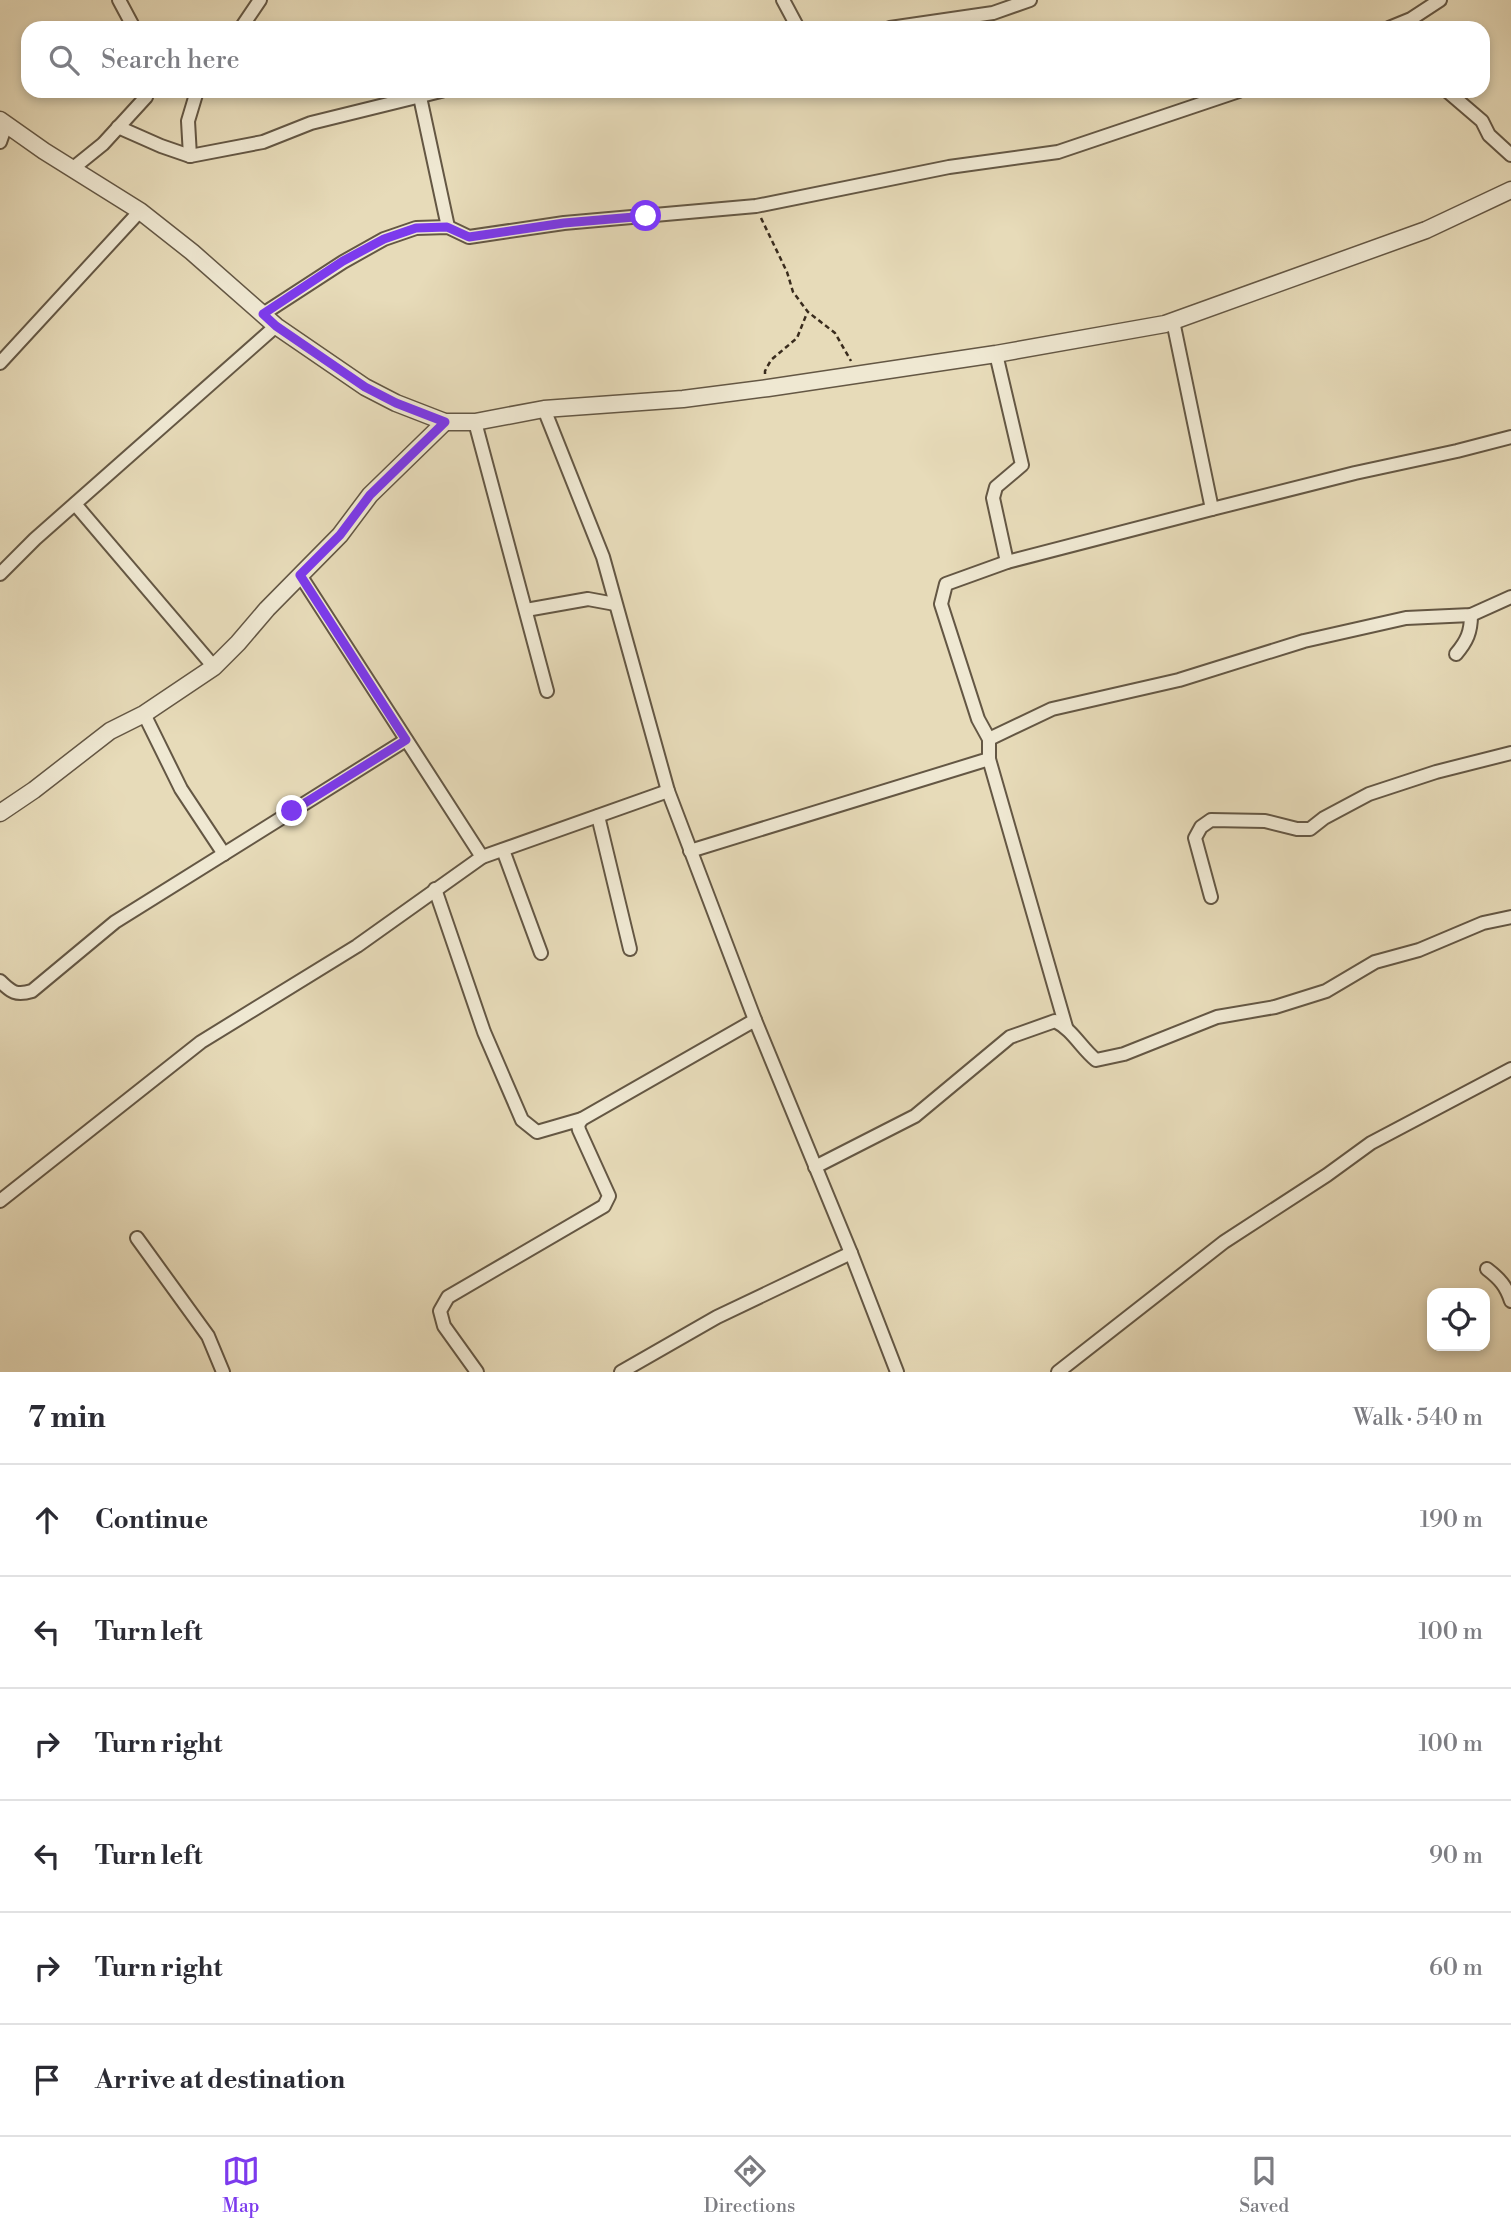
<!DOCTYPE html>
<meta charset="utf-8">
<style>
body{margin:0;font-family:"Libre Bodoni",serif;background:#f2f2f3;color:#2b2b33}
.controls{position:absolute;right:21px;bottom:21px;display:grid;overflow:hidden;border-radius:14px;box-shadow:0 4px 10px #0003}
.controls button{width:63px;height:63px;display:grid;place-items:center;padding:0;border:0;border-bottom:2px solid #e1e1e2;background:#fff;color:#2b2b33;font:35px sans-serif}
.stop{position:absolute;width:21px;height:21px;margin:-16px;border:5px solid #7c3aed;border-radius:50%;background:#fff}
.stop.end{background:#7c3aed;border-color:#fff;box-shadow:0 2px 7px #0008}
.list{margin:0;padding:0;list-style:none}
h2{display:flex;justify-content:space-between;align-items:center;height:91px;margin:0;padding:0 28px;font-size:30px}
h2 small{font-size:23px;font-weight:400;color:#7c7c81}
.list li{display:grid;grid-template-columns:46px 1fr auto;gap:21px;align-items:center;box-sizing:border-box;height:112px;padding:0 28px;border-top:2px solid #e1e1e2}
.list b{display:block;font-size:26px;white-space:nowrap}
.list em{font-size:23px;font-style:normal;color:#7c7c81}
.icon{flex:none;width:38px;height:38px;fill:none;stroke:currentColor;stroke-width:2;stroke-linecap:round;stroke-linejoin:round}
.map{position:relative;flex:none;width:1511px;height:1372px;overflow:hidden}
.search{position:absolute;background:#fff;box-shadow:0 4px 10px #0003;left:21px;right:21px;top:21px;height:77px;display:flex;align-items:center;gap:18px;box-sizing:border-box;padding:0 24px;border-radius:21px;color:#7c7c81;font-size:26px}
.sheet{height:763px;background:#fff}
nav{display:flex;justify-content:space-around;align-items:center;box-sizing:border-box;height:98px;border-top:2px solid #e1e1e2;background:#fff;font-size:19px;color:#7c7c81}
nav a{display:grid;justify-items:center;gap:4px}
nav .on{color:#7c3aed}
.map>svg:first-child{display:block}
</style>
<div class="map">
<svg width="1511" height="1372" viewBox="0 0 1511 1372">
<rect width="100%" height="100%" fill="#e7dbb9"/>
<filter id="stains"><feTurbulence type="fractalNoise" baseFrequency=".00286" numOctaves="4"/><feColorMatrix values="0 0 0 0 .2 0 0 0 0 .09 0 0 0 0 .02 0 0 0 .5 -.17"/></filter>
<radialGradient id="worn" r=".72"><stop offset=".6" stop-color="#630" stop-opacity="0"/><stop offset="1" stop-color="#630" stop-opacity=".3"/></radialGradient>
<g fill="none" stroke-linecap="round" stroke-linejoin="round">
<g stroke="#645744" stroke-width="16">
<g id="minor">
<polyline points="119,0 134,28"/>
<polyline points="783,0 798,28"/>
<polyline points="241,28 260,0"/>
<polyline points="890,28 993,13 1030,0"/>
<polyline points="1389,28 1411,19 1440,0"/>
<polyline points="1447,91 1482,121 1489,135 1511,155"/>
<polyline points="420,97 448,227"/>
<polyline points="118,127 161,146 190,156 263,142 311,123 441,91"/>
<polyline points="0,142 6,125"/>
<polyline points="190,156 188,121 197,91"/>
<polyline points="72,169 103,144 146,97 148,91"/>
<polyline points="263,314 343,262 384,239 416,228 448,227 469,237 564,223 756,206 949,167 1058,152 1239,91"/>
<polyline points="1173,321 1212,509 1355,473 1457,451 1511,437"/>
<polyline points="996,354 1022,465 996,487 993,498 1007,562"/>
<polyline points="0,363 140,211"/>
<polyline points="544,409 603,557 668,791 755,1020 851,1253 897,1372"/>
<polyline points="475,422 547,691"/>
<polyline points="75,504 214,667"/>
<polyline points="0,574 35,539 276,326"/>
<polyline points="300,575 482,857"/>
<polyline points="526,610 588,599 615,604"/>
<path d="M 1456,654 C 1467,641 1471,632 1471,615"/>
<polyline points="144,714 181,789 224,854"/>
<polyline points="989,739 1052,709 1179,680 1304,641 1406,618 1471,615 1511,597"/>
<polyline points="989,759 1066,1027"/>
<polyline points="598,816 630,949"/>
<polyline points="503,850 541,953"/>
<polyline points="690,851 989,759 989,739 978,719 941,604 946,584 1007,562 1212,509"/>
<polyline points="435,889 484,1032 522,1120 537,1132 582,1119"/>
<polyline points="1211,897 1195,838 1201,827 1211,820 1265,821 1297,829 1310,829 1324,818 1369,794 1436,772 1511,753"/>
<path d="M 0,981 C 11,992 16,996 32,991 L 115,922 L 406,740"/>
<path d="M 815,1167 L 915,1116 L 1010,1037 L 1055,1021 C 1073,1030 1081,1048 1096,1060 L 1124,1054 L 1217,1017 L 1275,1007 L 1326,991 L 1375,962 L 1419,950 L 1483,923 L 1511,917"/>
<polyline points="0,1201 201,1042 357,946 482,857 668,791"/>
<polyline points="137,1238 208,1336 223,1372"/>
<path d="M 1487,1269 C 1500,1279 1506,1286 1511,1301"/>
<polyline points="477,1372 444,1326 440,1311 448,1297 604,1206 609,1196 579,1130 578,1125 582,1119 755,1020"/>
<polyline points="621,1372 717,1317 851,1253"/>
<polyline points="1058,1372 1224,1242 1327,1175 1371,1143 1511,1069"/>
</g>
</g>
<g stroke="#645744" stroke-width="19">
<g id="tertiary">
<polyline points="0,120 44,151 140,211 192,252 276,326 365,387 396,403 445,422 475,422 544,409 683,399 768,388 996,354 1165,324 1426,230 1511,190"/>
<polyline points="0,813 34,790 110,731 144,714 214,667 238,643 267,609 340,535 370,495 445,422"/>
</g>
</g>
<g stroke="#392b1d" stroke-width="2.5" stroke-dasharray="5 3.5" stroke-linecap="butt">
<polyline points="761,218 787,272 793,292 808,312 835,333 851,361"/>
<polyline points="765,374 765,371 771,360 797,338 807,313"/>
</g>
<use href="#minor" stroke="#efe8d2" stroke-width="12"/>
<use href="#tertiary" stroke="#efe8d2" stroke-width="16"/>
</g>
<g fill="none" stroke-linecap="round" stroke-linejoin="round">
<polyline stroke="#7c3aed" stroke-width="9" points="292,811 406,740 300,575 340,535 370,495 445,422 396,403 365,387 276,326 263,314 343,261 384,239 416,228 447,227 469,237 564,223 646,216"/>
</g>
<rect width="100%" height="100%" filter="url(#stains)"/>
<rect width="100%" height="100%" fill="url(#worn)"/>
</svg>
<div class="controls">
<button><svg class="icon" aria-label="locate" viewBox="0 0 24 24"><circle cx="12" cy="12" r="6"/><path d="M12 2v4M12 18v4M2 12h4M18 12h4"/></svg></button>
</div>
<div class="stop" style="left:646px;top:216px"></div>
<div class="stop end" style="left:292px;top:811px"></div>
<div class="search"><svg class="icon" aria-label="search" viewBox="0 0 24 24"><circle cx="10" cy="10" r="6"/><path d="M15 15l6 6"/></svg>Search here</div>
</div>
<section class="sheet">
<h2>7 min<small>Walk · 540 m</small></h2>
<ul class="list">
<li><svg class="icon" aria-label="ahead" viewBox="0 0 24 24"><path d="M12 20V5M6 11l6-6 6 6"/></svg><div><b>Continue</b></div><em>190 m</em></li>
<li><svg class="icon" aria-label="left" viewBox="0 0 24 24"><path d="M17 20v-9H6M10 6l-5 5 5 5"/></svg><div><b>Turn left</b></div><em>100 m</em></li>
<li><svg class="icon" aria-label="right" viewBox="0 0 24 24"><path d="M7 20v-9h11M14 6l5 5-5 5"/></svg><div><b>Turn right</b></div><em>100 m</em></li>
<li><svg class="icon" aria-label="left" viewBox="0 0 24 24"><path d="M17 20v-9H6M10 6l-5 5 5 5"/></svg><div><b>Turn left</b></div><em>90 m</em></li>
<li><svg class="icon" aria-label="right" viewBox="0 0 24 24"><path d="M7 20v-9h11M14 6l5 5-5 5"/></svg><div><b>Turn right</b></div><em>60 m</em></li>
<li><svg class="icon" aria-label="arrive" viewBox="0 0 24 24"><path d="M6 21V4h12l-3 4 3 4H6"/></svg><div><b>Arrive at destination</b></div></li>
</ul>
</section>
<nav>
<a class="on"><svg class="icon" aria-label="map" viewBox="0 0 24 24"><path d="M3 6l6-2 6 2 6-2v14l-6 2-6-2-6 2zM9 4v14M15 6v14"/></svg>Map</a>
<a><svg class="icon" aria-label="directions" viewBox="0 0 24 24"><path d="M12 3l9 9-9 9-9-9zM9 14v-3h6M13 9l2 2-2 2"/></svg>Directions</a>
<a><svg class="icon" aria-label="saved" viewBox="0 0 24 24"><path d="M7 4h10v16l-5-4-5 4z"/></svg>Saved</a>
</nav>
